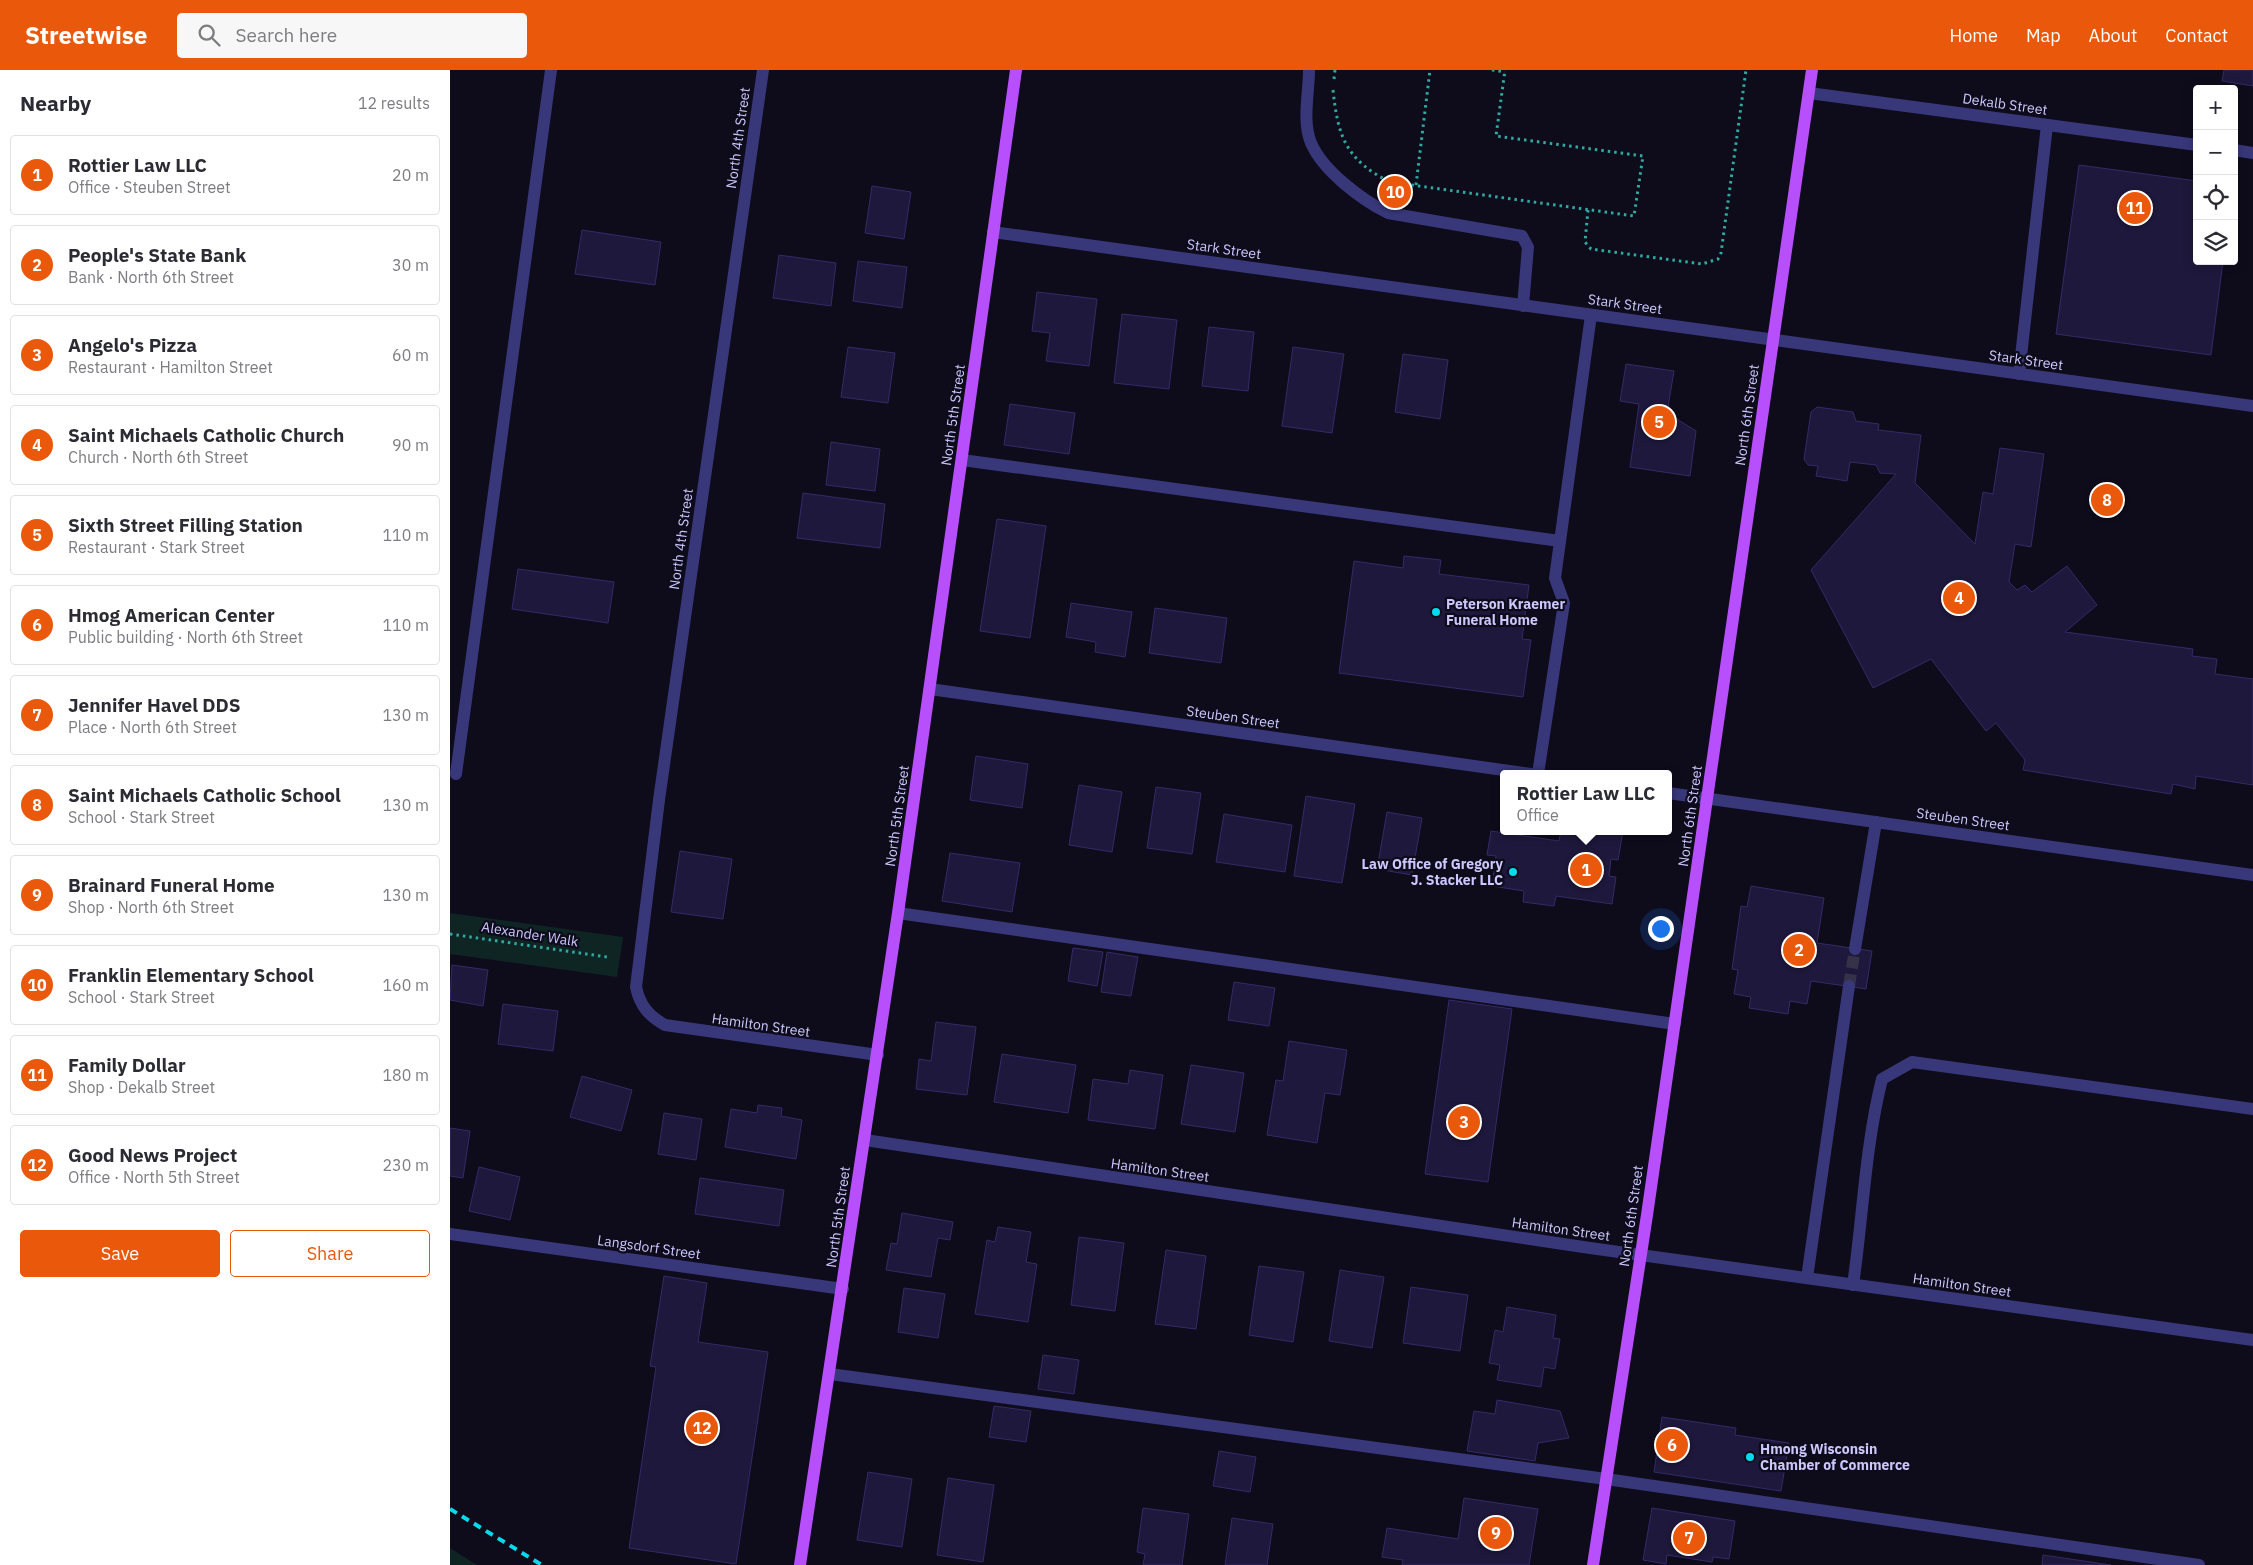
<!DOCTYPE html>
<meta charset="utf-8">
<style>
body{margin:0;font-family:"IBM Plex Sans",sans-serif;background:#f7f7f7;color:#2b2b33}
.controls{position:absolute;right:15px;top:15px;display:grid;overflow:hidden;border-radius:5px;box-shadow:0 2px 12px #0003}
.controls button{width:45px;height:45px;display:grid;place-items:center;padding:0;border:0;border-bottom:1px solid #e1e1e2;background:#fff;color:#2b2b33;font:25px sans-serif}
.you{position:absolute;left:1210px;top:858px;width:18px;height:18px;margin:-12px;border:4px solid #fff;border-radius:50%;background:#1a73e8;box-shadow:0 0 0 8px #1a73e833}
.badge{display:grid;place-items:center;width:32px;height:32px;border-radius:50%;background:#ea580c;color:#fff;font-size:16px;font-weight:700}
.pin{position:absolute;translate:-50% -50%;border:2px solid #fff;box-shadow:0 1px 5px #0006}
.popup{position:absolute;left:1050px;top:700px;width:172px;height:65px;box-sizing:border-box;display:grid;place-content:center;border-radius:5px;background:#fff;filter:drop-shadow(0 1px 4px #0005);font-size:16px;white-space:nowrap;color:#7c7c81}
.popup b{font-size:19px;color:#2b2b33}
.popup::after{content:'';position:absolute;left:50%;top:100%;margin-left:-10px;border:10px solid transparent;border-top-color:#fff}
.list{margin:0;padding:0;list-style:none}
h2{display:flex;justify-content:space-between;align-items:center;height:65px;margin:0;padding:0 20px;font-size:21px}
h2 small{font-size:16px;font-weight:400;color:#7c7c81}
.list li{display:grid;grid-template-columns:32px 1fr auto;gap:15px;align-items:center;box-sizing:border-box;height:80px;margin:0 10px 10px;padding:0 10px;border:1px solid #e1e1e2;border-radius:5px}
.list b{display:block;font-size:19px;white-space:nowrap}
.list p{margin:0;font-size:16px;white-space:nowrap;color:#7c7c81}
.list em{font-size:16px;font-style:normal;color:#7c7c81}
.actions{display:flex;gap:10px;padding:15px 20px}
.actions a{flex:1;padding:11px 0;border:1px solid #ea580c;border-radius:5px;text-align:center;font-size:18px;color:#ea580c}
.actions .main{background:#ea580c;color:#fff}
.icon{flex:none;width:28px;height:28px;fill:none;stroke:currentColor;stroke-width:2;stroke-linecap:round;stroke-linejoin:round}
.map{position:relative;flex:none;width:1803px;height:1495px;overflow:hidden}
header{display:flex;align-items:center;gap:30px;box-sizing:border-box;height:70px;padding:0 25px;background:#ea580c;color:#fff}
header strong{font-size:24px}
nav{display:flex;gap:28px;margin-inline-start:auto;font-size:18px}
.search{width:350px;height:45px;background:#f7f7f7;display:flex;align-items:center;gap:12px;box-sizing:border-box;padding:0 18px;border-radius:5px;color:#7c7c81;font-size:19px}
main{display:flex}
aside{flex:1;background:#fff}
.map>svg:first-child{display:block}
</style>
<header>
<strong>Streetwise</strong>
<div class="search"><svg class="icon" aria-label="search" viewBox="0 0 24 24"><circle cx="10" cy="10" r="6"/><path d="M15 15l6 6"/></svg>Search here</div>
<nav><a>Home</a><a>Map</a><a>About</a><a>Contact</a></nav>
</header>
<main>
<aside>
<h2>Nearby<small>12 results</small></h2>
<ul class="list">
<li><span class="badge">1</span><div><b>Rottier Law LLC</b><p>Office · Steuben Street</p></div><em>20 m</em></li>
<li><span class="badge">2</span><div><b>People's State Bank</b><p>Bank · North 6th Street</p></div><em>30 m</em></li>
<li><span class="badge">3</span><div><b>Angelo's Pizza</b><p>Restaurant · Hamilton Street</p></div><em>60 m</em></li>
<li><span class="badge">4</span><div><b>Saint Michaels Catholic Church</b><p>Church · North 6th Street</p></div><em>90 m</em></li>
<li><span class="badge">5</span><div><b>Sixth Street Filling Station</b><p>Restaurant · Stark Street</p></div><em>110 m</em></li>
<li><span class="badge">6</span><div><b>Hmog American Center</b><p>Public building · North 6th Street</p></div><em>110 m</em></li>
<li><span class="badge">7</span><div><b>Jennifer Havel DDS</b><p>Place · North 6th Street</p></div><em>130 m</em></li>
<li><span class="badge">8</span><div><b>Saint Michaels Catholic School</b><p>School · Stark Street</p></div><em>130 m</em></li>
<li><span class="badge">9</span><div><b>Brainard Funeral Home</b><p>Shop · North 6th Street</p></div><em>130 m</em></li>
<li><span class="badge">10</span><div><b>Franklin Elementary School</b><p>School · Stark Street</p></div><em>160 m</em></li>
<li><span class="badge">11</span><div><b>Family Dollar</b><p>Shop · Dekalb Street</p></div><em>180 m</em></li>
<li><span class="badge">12</span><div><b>Good News Project</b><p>Office · North 5th Street</p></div><em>230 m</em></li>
</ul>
<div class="actions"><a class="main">Save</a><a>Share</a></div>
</aside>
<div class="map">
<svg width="1803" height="1495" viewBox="0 0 1803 1495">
<rect width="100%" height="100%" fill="#0e0b1b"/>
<g fill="#0e2524">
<polygon points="0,843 173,867 167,907 0,884"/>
<polygon points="0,1478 27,1495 0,1495"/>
</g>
<g fill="#1e183c" stroke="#352a68">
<polygon points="1774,0 1803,0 1803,16 1772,11"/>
<polygon points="1629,95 1747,111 1747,191 1773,191 1761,285 1606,264"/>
<polygon points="422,116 461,122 454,169 415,163"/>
<polygon points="132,160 211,172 205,215 125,204"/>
<polygon points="329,185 386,193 381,236 323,228"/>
<polygon points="408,191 457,197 452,238 403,231"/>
<polygon points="587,222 647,229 639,296 596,291 600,263 582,261"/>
<polygon points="672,244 727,250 719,319 664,313"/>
<polygon points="759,257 804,262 798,321 752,316"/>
<polygon points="398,277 445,283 438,333 391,327"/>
<polygon points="843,277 894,284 882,363 832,356"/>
<polygon points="953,284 998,290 990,349 945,342"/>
<polygon points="1176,294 1224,301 1217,343 1246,361 1240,406 1180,397 1189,334 1170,331"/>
<polygon points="560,334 625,343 619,384 554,375"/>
<polygon points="1367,337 1403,342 1406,351 1429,354 1428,360 1471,365 1465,413 1525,474 1533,422 1543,424 1550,378 1594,384 1581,477 1565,474 1559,512 1567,520 1575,515 1582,522 1617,496 1647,535 1615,562 1743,579 1742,586 1767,589 1765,604 1803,609 1803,715 1746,706 1745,719 1723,714 1721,724 1573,700 1575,690 1546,653 1536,661 1481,589 1423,618 1361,500 1446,404 1430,403 1426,395 1400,392 1397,411 1366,406 1368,396 1358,395 1354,389 1361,342"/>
<polygon points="381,372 430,379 425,421 376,415"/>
<polygon points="353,423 435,434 430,478 347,468"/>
<polygon points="547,449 596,456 580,568 530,561"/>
<polygon points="954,486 991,490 989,504 1079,515 1072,569 1081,570 1073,627 889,603 904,491 953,498"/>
<polygon points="68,499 164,512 158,553 62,539"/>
<polygon points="621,533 682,542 675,587 645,582 646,572 616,567"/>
<polygon points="705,538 777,548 771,593 699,583"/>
<polygon points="526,686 578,694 572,738 520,730"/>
<polygon points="629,715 672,722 662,782 619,775"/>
<polygon points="706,717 751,723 742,784 697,778"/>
<polygon points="856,726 905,734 892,813 844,806"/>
<polygon points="937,742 972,748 962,805 927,799"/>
<polygon points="774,744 842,755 835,802 766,792"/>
<polygon points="1041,761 1109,771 1111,761 1173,761 1168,790 1161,789 1159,806 1166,807 1162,834 1106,826 1104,836 1073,832 1074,821 1042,816 1046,786 1037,785"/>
<polygon points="230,781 282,789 273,849 221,842"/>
<polygon points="500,783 570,793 562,842 492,831"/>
<polygon points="1301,816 1374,828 1367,873 1422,881 1416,919 1361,911 1357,934 1340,931 1338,944 1299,938 1301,927 1284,924 1288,900 1282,899 1291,836 1297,837"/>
<polygon points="623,878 653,882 647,916 618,911"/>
<polygon points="657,882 688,887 681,926 651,922"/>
<polygon points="2,895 38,900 33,936 0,930"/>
<polygon points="784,912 825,918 819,956 778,950"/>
<polygon points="999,930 1062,939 1038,1112 975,1104"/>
<polygon points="53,934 108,941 103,981 48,974"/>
<polygon points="486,952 526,957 517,1025 466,1019 469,989 481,991"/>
<polygon points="839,971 897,980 890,1025 875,1023 867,1073 817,1065 826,1010 833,1011"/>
<polygon points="552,984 626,995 618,1043 544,1032"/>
<polygon points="741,995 794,1003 785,1062 731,1054"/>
<polygon points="680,1000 713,1005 705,1059 638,1050 643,1009 678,1014"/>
<polygon points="132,1006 182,1020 171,1061 120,1047"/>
<polygon points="308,1035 332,1038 331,1046 352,1050 346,1089 275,1077 281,1039 307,1043"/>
<polygon points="214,1043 252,1049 246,1090 208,1084"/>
<polygon points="0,1058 20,1061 13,1108 0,1106"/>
<polygon points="29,1097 70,1107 60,1150 19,1141"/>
<polygon points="250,1108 334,1120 329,1156 245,1144"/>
<polygon points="452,1143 503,1152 500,1170 488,1168 481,1207 436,1200 441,1173 447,1174"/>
<polygon points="548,1157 581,1162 576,1192 587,1194 578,1252 525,1244 537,1170 545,1172"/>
<polygon points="629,1167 674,1173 665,1241 621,1235"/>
<polygon points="716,1180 756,1186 746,1259 705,1254"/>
<polygon points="809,1196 854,1202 843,1272 799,1265"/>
<polygon points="890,1200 934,1207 922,1278 879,1271"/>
<polygon points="214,1206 257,1213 248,1272 318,1282 286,1494 179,1478 206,1297 200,1296"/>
<polygon points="961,1217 1018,1225 1010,1281 953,1273"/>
<polygon points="454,1218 495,1224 488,1268 448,1262"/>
<polygon points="1057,1237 1106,1245 1103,1268 1110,1269 1105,1299 1094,1297 1091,1317 1047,1310 1050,1295 1039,1293 1045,1260 1053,1262"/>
<polygon points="593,1285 629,1290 624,1324 588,1319"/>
<polygon points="1047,1330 1110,1341 1119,1368 1088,1373 1085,1391 1017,1381 1024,1341 1045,1344"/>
<polygon points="544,1336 581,1341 576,1372 539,1367"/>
<polygon points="1212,1347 1286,1358 1285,1365 1339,1373 1331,1421 1204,1402"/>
<polygon points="769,1381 806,1387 800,1422 763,1416"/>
<polygon points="418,1402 462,1409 452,1477 407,1470"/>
<polygon points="498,1408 544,1415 533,1492 487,1485"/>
<polygon points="1014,1428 1088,1439 1079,1495 952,1495 953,1490 932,1487 937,1458 1008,1469"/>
<polygon points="693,1438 739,1444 732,1495 693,1495 695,1484 687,1482"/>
<polygon points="1202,1438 1285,1451 1279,1489 1263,1487 1262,1492 1217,1485 1216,1494 1193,1490"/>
<polygon points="782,1448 823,1454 817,1495 775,1495"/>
<polygon points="1593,1485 1661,1495 1592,1495"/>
</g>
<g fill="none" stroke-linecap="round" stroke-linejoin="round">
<polyline stroke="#343148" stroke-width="12" stroke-dasharray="12 6" stroke-linecap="butt" points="1399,916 1405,879"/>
<g stroke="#2eaaa0" stroke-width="3" stroke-dasharray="2.5 4" stroke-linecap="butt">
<polyline points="1042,0 1055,2"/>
<polyline points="884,9 885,0"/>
<path d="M 883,20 C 888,67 896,90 940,112 L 1184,146 L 1193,86 L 1046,66 L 1055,0"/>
<polyline points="966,115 980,0"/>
<polyline points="1138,140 1135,172 1141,179 1252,194 1268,189 1271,183 1296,0"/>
<polyline points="0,864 157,887"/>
</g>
<g stroke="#38377a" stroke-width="12">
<path d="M 313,0 L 209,730 L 186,917 C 190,936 199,946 215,955 L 428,985"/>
<path d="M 859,0 C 859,23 852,51 861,73 C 873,101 912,130 938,143 L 1072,166 L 1078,177 L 1073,236"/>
<polyline points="1359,23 1747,75"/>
<polyline points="1784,80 1803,83"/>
<polyline points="543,162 1803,336"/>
<polyline points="1569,304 1597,55"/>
<polyline points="512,390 1110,471"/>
<polyline points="480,619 1081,704"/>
<polyline points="6,704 101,0"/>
<polyline points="1088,704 1114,533 1105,508 1141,245"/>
<polyline points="1218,723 1803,805"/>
<polyline points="448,843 1225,954"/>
<polyline points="1405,879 1426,752"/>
<polyline points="415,1070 1140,1178 1803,1270"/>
<polyline points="0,1164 393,1219"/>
<polyline points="1357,1208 1399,916"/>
<path d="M 1403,1215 C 1413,1146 1415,1077 1432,1009 L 1462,992 L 1803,1039"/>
<polyline points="380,1304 1156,1409 1749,1495"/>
</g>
<g stroke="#b84ffc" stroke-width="12">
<polyline points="350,1495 448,843 566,0"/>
<polyline points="1143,1495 1197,1145 1362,0"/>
</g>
<polyline stroke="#04daed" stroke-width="4" stroke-dasharray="8 6" stroke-linecap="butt" points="0,1439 92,1495"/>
</g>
<g fill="#04daed" stroke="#0e0b1b" stroke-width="2">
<circle cx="986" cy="542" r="5"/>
<circle cx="1063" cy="802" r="5"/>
<circle cx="1300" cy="1387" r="5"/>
</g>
<g text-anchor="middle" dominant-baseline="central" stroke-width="4.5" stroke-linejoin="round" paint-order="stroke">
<g font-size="14" fill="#ccc7fe" stroke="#0e0b1b">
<text transform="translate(1555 34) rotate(8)">Dekalb Street</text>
<text transform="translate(288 68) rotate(-82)">North 4th Street</text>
<text transform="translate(774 179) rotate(8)">Stark Street</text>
<text transform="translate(1175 234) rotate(8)">Stark Street</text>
<text transform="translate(1576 290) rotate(8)">Stark Street</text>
<text transform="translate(503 345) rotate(-82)">North 5th Street</text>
<text transform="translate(1297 345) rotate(-82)">North 6th Street</text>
<text transform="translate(231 469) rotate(-82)">North 4th Street</text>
<text transform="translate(783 647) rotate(8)">Steuben Street</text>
<text transform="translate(447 746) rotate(-82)">North 5th Street</text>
<text transform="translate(1240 746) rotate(-82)">North 6th Street</text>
<text transform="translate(1513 749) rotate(8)">Steuben Street</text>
<text transform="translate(80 864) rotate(9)">Alexander Walk</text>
<text transform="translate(311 955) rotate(8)">Hamilton Street</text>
<text transform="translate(710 1100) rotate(8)">Hamilton Street</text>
<text transform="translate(1181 1146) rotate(-82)">North 6th Street</text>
<text transform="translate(388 1147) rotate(-82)">North 5th Street</text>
<text transform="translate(1111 1159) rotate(8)">Hamilton Street</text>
<text transform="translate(199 1177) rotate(8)">Langsdorf Street</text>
<text transform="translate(1512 1215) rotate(8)">Hamilton Street</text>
</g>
<g font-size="14" font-weight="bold" fill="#ccc7fe" stroke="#0e0b1b" text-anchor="start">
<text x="996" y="534">Peterson Kraemer<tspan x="996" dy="16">Funeral Home</tspan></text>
<text x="1053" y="794" text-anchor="end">Law Office of Gregory<tspan x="1053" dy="16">J. Stacker LLC</tspan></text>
<text x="1310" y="1379">Hmong Wisconsin<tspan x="1310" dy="16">Chamber of Commerce</tspan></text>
</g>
</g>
</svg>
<div class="controls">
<button>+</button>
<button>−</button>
<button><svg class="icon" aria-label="locate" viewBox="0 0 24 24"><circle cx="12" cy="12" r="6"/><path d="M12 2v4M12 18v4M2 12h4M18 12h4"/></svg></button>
<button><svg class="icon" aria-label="layers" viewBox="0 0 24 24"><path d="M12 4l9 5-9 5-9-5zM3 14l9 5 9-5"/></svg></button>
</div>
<div class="you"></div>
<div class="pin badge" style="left:1136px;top:800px">1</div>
<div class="popup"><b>Rottier Law LLC</b>Office</div>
<div class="pin badge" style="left:1349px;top:880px">2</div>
<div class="pin badge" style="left:1014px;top:1052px">3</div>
<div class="pin badge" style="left:1509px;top:528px">4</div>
<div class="pin badge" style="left:1209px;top:352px">5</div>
<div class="pin badge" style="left:1222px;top:1375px">6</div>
<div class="pin badge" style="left:1239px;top:1468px">7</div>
<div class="pin badge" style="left:1657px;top:430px">8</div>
<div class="pin badge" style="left:1046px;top:1463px">9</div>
<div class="pin badge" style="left:945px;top:122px">10</div>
<div class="pin badge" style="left:1685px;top:138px">11</div>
<div class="pin badge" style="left:252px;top:1358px">12</div>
</div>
</main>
